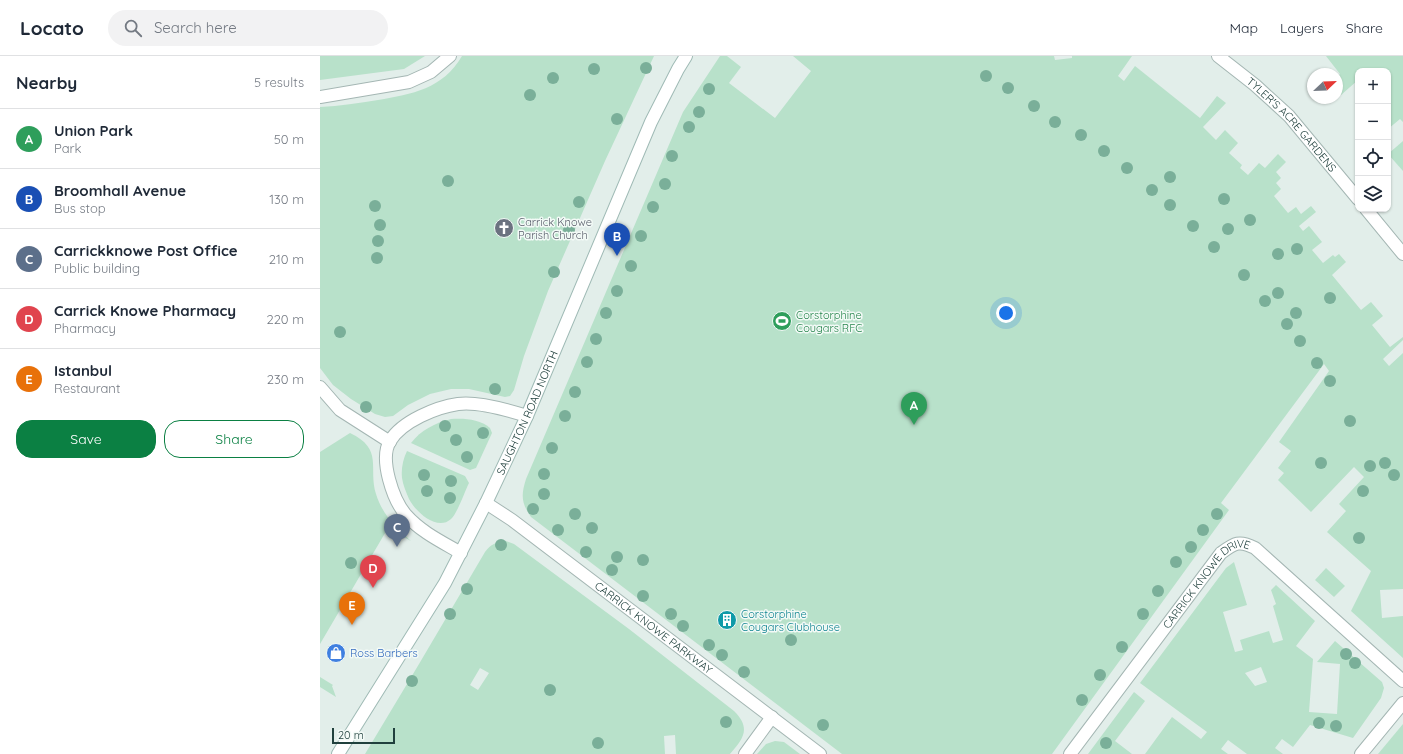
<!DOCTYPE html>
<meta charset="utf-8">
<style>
body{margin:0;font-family:Quicksand,sans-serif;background:#f2f2f3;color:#1f2937}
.controls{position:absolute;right:12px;top:12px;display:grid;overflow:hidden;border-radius:8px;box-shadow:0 1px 3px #0004}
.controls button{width:36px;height:36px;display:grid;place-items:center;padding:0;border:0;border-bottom:1px solid #e0e1e3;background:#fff;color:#1f2937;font:20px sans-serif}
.compass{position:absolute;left:987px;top:12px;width:36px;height:36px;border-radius:50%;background:#fff;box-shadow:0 1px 3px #0004;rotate:67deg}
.scale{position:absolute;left:12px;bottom:10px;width:63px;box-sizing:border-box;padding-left:4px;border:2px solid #20403d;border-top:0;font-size:11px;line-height:14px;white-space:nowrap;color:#20403d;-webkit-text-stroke:3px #f3faf7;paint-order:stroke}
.you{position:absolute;left:686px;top:257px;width:14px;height:14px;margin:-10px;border:3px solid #fff;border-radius:50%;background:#1a73e8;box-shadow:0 0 0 6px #1a73e833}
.badge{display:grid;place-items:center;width:26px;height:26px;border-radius:50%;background:#0b8043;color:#fff;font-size:13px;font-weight:700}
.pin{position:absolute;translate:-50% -33px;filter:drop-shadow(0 1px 2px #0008)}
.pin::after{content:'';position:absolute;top:21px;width:14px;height:12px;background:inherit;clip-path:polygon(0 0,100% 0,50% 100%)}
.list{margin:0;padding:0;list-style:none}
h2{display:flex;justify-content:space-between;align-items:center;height:52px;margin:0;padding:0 16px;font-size:17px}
h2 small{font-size:13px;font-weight:400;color:#747a83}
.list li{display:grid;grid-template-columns:26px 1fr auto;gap:12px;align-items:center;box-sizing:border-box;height:60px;padding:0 16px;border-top:1px solid #e0e1e3}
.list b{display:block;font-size:15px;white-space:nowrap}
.list p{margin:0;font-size:13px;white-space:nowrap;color:#747a83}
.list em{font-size:13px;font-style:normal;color:#747a83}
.actions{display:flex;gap:8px;padding:12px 16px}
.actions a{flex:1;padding:9px 0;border:1px solid #0b8043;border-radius:16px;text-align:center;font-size:14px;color:#0b8043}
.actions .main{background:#0b8043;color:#fff}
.icon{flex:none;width:22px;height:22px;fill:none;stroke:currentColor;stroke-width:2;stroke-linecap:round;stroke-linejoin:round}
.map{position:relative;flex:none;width:1083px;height:698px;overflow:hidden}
header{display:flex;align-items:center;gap:24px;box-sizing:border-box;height:56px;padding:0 20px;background:#fff;border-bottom:1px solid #e0e1e3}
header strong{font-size:19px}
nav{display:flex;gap:22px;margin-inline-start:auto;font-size:14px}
.search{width:280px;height:36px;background:#f2f2f3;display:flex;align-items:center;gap:10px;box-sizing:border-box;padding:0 14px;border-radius:22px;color:#747a83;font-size:15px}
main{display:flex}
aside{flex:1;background:#fff}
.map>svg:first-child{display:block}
</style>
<header>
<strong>Locato</strong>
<div class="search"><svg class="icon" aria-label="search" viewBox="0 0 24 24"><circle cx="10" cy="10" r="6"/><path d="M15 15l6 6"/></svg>Search here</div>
<nav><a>Map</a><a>Layers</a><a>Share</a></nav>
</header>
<main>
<aside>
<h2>Nearby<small>5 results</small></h2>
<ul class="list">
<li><span class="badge" style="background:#2e9e5b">A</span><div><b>Union Park</b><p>Park</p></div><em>50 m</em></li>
<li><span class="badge" style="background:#1a4fb4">B</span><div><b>Broomhall Avenue</b><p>Bus stop</p></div><em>130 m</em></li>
<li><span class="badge" style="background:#5c6f8a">C</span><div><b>Carrickknowe Post Office</b><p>Public building</p></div><em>210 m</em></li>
<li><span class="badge" style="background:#e0444e">D</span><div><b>Carrick Knowe Pharmacy</b><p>Pharmacy</p></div><em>220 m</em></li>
<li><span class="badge" style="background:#e8710a">E</span><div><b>Istanbul</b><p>Restaurant</p></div><em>230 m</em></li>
</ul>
<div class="actions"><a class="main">Save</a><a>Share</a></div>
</aside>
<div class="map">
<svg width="1083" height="698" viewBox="0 0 1083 698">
<rect width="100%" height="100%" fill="#e2eeea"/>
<g fill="#b8e1ca" fill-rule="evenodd">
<polygon points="0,0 105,0 84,13 0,24"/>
<path d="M 142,0 L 334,0 L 285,105 L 228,235 L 204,300 L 194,334 L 190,340 L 185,341 L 149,333 L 131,333 L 110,338 L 88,349 L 73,360 L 65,361 L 55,358 L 31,343 L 13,329 L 0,312 L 0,51 C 20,50 39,47 58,44 C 92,38 123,33 142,0 Z"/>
<path d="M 400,0 L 407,0 L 421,11 L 409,27 L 455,62 L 491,15 L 473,0 L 734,0 L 735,4 L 752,2 L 752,0 L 812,0 L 798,20 L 804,25 L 815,10 L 880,62 L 897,40 L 906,47 L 883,71 L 896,84 L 905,74 L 918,87 L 909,97 L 922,109 L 920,112 L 928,119 L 939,107 L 945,112 L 958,98 L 966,106 L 956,116 L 961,122 L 956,127 L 961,133 L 954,140 L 968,157 L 976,151 L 981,158 L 991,150 L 996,156 L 979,170 L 983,175 L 989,170 L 1002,186 L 992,194 L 1003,207 L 1013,199 L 1015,201 L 1019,198 L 1026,206 L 1012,219 L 1041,254 L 1051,246 L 1063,260 L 1052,269 L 1070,291 L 1083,281 L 1083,284 L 1063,303 L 1069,310 L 1083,297 L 1083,533 L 1060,534 L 1062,562 L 1083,560 L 1083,602 L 1031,555 L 1051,515 L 1007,476 L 1026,455 L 1019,448 L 1044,421 L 1034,411 L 991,456 L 958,424 L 964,417 L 958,412 L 971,395 L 959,386 L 1009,315 L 1004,308 L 901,447 L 909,454 L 732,698 L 522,698 L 211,461 C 201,447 201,439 206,423 L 363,56 Z"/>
<polygon points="1006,0 1083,0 1083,66 1080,63 1068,73 1068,15 1038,15 1038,24 1021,39 1017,34 1017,21 1020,18"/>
<polygon points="1083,85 1083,115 1068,98"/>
<path d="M 131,363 C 144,362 160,363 170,372 L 172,377 L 156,412 L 150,414 L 91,387 C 101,374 115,367 131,363 Z"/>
<path d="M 30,377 C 64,393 48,412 56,438 C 62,458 76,472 91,485 L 68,472 L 0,588 L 0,396 Z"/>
<path d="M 87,395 L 145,420 L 149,427 C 145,435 137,458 131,463 C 117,476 95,455 89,443 C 86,436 83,429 82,422 C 81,413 83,403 87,395 Z"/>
<path d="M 186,485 L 194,488 L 309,573 L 414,655 C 431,672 424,682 410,698 L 356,698 L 355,679 L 344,680 L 345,698 L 45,698 L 99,608 L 165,496 C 171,488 176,486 186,485 ZM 160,612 L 169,617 L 158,634 L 150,629 Z"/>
<path d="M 914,506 L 927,549 L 903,556 L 915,596 L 923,594 L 920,584 L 949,575 L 953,587 L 963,584 L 953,550 L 956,548 L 951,534 L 956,529 L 995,565 L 976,590 L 993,603 L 989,656 L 1017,658 L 1020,608 L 997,606 L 1015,585 L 1062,626 L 1064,632 L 1061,642 L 1033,682 L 990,669 L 973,691 L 962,683 L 955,692 L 963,698 L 927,698 L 908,684 L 901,693 L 908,698 L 825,698 L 852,661 L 881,683 L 887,676 L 820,627 L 906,512 ZM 941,611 L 947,626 L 935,630 L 925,617 Z"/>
<polygon points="1006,512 1025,530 1014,541 995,524"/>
<polygon points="0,621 13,629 12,630 16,641 0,631"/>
<polygon points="814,636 825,645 795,685 812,698 768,698"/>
<polygon points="1083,668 1083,698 1058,698"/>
<polygon points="455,685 464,686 480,698 437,698 446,688"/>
</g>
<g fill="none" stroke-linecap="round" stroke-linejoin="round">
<g stroke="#a4b6b3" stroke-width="14">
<g id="street">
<path id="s1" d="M 898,0 L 935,29 L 969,60 L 1038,143"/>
<polyline points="0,41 89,26 111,16 130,0"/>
<polyline points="1046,153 1083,198"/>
<polyline points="0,331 20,354 70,386"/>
<path id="s2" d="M 166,447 L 192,464 L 500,698"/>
<path d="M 141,497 C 122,486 101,476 86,459 C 73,444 59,403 70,385 C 82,365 117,351 138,348 C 158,345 188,354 207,360"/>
<polyline points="425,698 452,661"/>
<path id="s3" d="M 750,698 L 901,497 C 915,487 919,484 935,492 L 1083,625"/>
<polyline points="1041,698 1083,647"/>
</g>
</g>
<g stroke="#9fbab5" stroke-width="14">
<g id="secondary">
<path id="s4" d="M 18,698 L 125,527 L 166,447 L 207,360 L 331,66 L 358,13 L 366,0"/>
</g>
</g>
<use href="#street" stroke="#fff" stroke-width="12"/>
<use href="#secondary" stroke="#fff" stroke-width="12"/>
</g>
<g fill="#7aaf99">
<circle cx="326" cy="12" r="6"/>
<circle cx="274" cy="13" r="6"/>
<circle cx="666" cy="20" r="6"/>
<circle cx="233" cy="22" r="6"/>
<circle cx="688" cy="32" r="6"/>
<circle cx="389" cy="33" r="6"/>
<circle cx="210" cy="39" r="6"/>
<circle cx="714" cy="50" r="6"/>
<circle cx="379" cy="56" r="6"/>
<circle cx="297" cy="63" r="6"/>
<circle cx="735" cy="66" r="6"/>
<circle cx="369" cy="71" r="6"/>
<circle cx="761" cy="79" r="6"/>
<circle cx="784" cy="95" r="6"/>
<circle cx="352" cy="100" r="6"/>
<circle cx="807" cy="112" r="6"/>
<circle cx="850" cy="121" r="6"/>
<circle cx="128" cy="125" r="6"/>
<circle cx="345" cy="128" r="6"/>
<circle cx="832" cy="134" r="6"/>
<circle cx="904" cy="143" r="6"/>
<circle cx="259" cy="146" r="6"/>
<circle cx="850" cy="149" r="6"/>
<circle cx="55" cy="150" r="6"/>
<circle cx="333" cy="151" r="6"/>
<circle cx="930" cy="164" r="6"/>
<circle cx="60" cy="169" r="6"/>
<circle cx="873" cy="170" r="6"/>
<circle cx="908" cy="173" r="6"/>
<circle cx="249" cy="174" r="6"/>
<circle cx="321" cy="180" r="6"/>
<circle cx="58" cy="185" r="6"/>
<circle cx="894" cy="191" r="6"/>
<circle cx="977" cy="193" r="6"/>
<circle cx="958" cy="198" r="6"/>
<circle cx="57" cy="202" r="6"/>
<circle cx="311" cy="210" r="6"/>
<circle cx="234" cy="216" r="6"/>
<circle cx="924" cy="219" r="6"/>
<circle cx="297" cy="235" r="6"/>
<circle cx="958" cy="237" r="6"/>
<circle cx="1010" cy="242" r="6"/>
<circle cx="945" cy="245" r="6"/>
<circle cx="286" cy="257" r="6"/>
<circle cx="976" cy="257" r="6"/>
<circle cx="967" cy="268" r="6"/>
<circle cx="20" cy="276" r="6"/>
<circle cx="276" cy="283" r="6"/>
<circle cx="980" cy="285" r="6"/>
<circle cx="267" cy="306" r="6"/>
<circle cx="997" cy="307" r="6"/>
<circle cx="1010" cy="325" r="6"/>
<circle cx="175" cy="333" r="6"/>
<circle cx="255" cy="336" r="6"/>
<circle cx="46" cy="351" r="6"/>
<circle cx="245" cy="360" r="6"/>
<circle cx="1030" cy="365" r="6"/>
<circle cx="125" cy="370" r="6"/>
<circle cx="163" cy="377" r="6"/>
<circle cx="136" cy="384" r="6"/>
<circle cx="232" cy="392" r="6"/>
<circle cx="147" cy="401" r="6"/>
<circle cx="1001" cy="407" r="6"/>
<circle cx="1065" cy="407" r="6"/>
<circle cx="1050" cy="410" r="6"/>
<circle cx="224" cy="418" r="6"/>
<circle cx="104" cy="419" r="6"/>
<circle cx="1074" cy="419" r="6"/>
<circle cx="131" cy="425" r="6"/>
<circle cx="107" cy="435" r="6"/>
<circle cx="1043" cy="435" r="6"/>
<circle cx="224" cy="438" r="6"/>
<circle cx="130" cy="442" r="6"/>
<circle cx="213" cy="453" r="6"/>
<circle cx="255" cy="458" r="6"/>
<circle cx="897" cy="458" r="6"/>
<circle cx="272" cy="472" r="6"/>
<circle cx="238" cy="474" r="6"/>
<circle cx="883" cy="474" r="6"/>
<circle cx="1039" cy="482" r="6"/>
<circle cx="181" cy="489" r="6"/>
<circle cx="871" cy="491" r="6"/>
<circle cx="266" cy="496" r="6"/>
<circle cx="297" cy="501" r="6"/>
<circle cx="323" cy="504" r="6"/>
<circle cx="856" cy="506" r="6"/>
<circle cx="31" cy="507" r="6"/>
<circle cx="292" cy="514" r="6"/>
<circle cx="147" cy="533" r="6"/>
<circle cx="838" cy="535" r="6"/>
<circle cx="323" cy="540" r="6"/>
<circle cx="130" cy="558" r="6"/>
<circle cx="351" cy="558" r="6"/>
<circle cx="823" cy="558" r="6"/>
<circle cx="363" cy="570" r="6"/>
<circle cx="471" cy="584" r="6"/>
<circle cx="389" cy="589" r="6"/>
<circle cx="802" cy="591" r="6"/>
<circle cx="1026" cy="598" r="6"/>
<circle cx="402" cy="599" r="6"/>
<circle cx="1035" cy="607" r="6"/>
<circle cx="424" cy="616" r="6"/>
<circle cx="780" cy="619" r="6"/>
<circle cx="92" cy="625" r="6"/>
<circle cx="230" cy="634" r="6"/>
<circle cx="762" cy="644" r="6"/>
<circle cx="406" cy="666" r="6"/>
<circle cx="999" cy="667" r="6"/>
<circle cx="503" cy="669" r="6"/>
<circle cx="1016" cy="670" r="6"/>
<circle cx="278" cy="687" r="6"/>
<circle cx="786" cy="687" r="6"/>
</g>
<defs>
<g id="church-disc" transform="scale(1)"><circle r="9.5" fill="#6b7280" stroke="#f3faf7"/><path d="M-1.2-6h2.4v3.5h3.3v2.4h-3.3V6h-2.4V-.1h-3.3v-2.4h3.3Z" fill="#fff"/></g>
<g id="stadium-disc" transform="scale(1)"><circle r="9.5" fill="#2e9e5b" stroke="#f3faf7"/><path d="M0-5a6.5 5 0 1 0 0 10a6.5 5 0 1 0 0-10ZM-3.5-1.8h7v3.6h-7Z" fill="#fff"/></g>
<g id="building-disc" transform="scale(1)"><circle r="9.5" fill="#0f9aa8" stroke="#f3faf7"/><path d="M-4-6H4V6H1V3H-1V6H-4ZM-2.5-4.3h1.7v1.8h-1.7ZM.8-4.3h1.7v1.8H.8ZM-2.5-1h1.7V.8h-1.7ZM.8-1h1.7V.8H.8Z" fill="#fff"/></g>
<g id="shop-disc" transform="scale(1)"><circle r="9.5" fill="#3f7fe0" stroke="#f3faf7"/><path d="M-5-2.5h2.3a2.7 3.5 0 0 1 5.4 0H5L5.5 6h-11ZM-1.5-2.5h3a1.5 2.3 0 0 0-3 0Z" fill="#fff"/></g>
</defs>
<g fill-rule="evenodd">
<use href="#church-disc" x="184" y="172"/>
<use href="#stadium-disc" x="462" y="265"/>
<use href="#building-disc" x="407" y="564"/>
<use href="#shop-disc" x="16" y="597"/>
</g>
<g text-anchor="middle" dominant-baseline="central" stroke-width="3" stroke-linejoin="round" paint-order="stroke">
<g font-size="11" fill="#20403d" stroke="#f3faf7">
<text stroke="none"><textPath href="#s1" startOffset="101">TYLER'S ACRE GARDENS</textPath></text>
<text stroke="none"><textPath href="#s4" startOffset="391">SAUGHTON ROAD NORTH</textPath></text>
<text stroke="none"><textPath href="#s3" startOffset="221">CARRICK KNOWE DRIVE</textPath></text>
<text stroke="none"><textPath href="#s2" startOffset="209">CARRICK KNOWE PARKWAY</textPath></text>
</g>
<g font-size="11" fill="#5b616d" stroke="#f3faf7" text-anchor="start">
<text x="198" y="166">Carrick Knowe<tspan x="198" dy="13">Parish Church</tspan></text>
</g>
<g font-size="11" fill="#27864d" stroke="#f3faf7" text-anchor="start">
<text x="476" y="259">Corstorphine<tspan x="476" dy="13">Cougars RFC</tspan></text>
</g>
<g font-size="11" fill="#0d838f" stroke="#f3faf7" text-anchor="start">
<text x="421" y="558">Corstorphine<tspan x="421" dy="13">Cougars Clubhouse</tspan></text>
</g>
<g font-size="11" fill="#366cbe" stroke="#f3faf7" text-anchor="start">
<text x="30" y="597">Ross Barbers</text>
</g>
</g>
</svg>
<div class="controls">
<button>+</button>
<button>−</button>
<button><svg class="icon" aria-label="locate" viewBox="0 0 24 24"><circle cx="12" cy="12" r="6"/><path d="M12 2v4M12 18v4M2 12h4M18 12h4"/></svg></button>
<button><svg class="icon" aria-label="layers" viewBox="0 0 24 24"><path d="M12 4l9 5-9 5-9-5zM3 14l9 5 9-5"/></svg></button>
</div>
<svg class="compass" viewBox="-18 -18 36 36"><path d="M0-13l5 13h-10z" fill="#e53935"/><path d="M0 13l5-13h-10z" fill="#747a83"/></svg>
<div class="scale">20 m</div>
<div class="you"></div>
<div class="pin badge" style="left:594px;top:369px;background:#2e9e5b">A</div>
<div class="pin badge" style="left:297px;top:200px;background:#1a4fb4">B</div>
<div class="pin badge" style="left:77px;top:491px;background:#5c6f8a">C</div>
<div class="pin badge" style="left:53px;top:532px;background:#e0444e">D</div>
<div class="pin badge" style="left:32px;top:569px;background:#e8710a">E</div>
</div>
</main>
